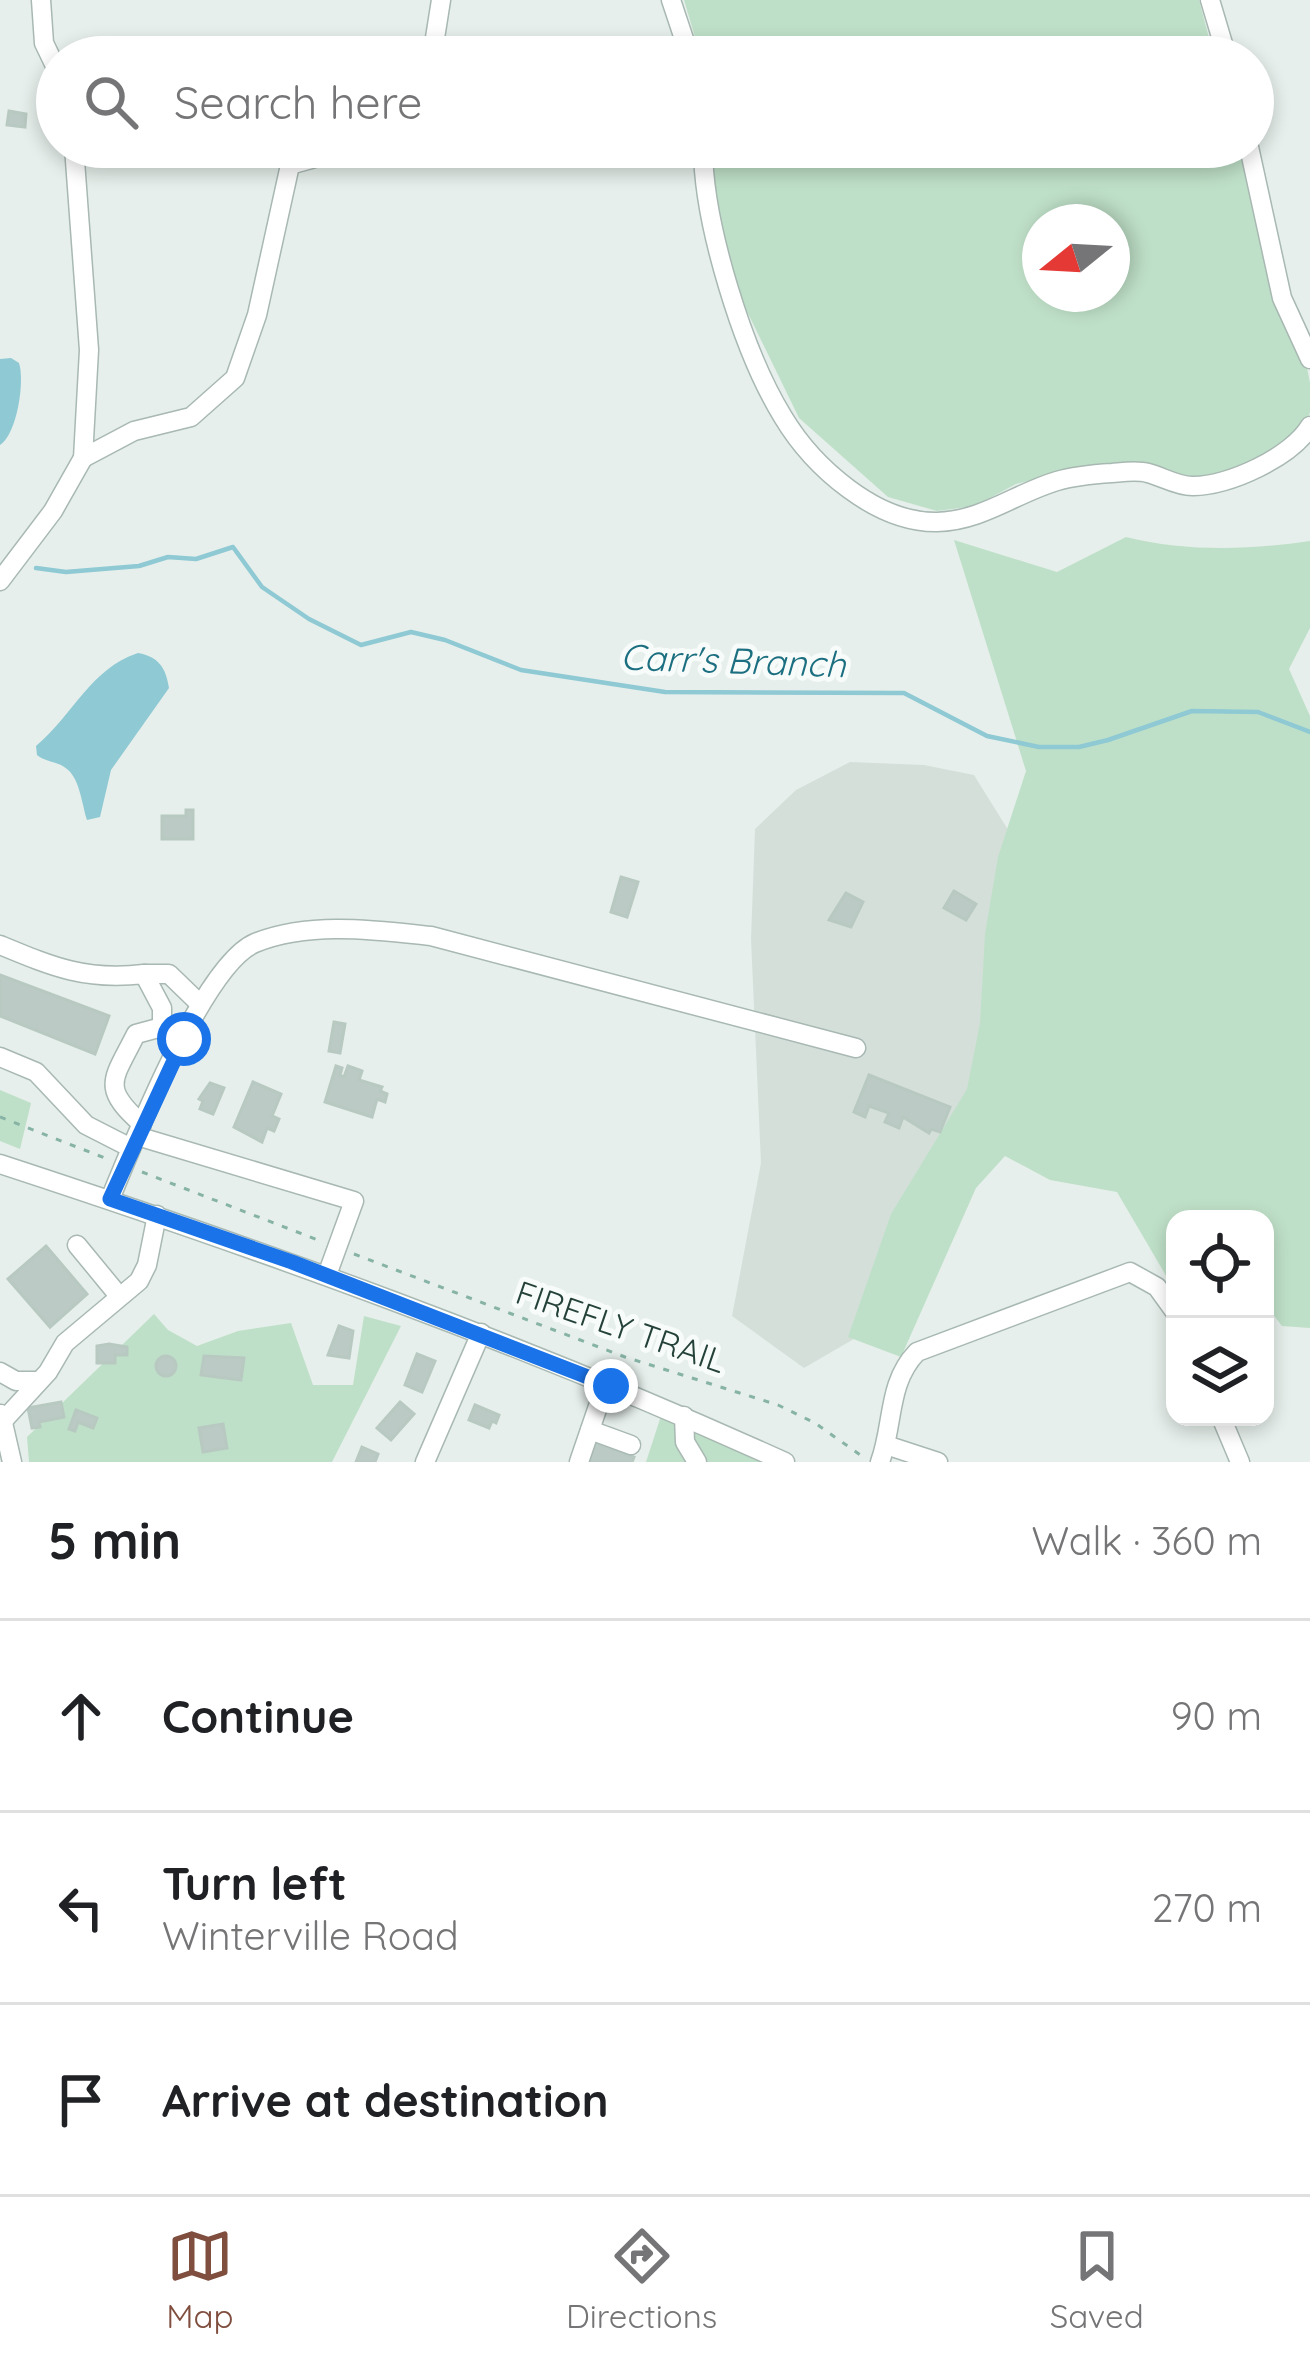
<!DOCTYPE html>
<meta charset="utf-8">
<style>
body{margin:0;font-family:Quicksand,sans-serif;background:#f2f2f2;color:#202124}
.controls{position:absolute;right:36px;bottom:36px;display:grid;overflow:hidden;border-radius:24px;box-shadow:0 6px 18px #0003}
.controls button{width:108px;height:108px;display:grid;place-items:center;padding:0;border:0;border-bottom:3px solid #e0e0e0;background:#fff;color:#202124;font:60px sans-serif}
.compass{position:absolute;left:1022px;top:204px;width:108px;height:108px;border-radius:50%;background:#fff;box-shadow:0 6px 18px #0003;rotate:252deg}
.stop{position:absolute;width:36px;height:36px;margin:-27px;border:9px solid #1a73e8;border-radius:50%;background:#fff}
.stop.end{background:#1a73e8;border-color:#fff;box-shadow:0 3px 12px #0008}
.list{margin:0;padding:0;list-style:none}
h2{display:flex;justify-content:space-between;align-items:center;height:156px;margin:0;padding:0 48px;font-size:51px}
h2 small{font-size:39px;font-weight:400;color:#757577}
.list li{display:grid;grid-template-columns:78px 1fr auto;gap:36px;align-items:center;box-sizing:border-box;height:192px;padding:0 48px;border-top:3px solid #e0e0e0}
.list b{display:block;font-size:45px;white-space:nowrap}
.list p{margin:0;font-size:39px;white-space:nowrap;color:#757577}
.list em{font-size:39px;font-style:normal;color:#757577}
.icon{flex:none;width:66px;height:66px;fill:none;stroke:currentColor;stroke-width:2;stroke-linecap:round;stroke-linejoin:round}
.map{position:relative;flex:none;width:1310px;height:1462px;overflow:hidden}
.search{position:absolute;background:#fff;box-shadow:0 6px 18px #0003;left:36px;right:36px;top:36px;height:132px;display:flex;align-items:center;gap:30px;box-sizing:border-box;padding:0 42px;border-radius:66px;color:#757577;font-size:45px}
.sheet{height:732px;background:#fff}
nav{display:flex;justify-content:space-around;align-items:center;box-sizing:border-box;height:168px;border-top:3px solid #e0e0e0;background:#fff;font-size:33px;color:#757577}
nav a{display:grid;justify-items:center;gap:6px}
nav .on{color:#7f4e3f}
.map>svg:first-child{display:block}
</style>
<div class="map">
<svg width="1310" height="1462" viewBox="0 0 1310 1462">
<rect width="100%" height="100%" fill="#e6efeb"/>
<polygon fill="#d4dfda" points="850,762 924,765 974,775 1010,833 977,1087 859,1336 804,1368 732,1316 761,1163 751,939 755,829 796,790"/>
<g fill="#bfe0c8" fill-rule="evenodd">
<polygon points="684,0 1199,0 1214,57 701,57"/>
<path d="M 713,147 L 1238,147 L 1303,347 L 1310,383 L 1310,413 L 1294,441 L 1212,480 L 1079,468 L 1016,484 L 975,506 L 937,511 L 888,497 L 799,418 L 741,299 L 712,196 ZM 1040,222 L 1112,222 L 1112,294 L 1040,294 Z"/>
<path d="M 1126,537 C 1187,552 1248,550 1310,541 L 1310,628 L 1289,669 L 1310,716 L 1310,1328 L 1282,1326 L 1265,1304 L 1265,1219 L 1175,1219 L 1175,1291 L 1117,1192 L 1050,1180 L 1005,1156 L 976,1188 L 901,1357 L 848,1337 L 891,1214 L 967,1089 L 980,1023 L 985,934 L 998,857 L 1026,771 L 954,540 L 1057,572 Z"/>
<polygon points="0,1090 31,1103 20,1149 0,1141"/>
<polygon points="154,1314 168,1330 197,1346 238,1331 291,1323 313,1385 353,1385 364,1316 401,1326 332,1462 29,1462 27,1437"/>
<polygon points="661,1416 763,1462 646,1462"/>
</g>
<g fill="#8ec9d4">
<path d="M 11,358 L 19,363 C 25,381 17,434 0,445 L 0,359 Z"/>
<path d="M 138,653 C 159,657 166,668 169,688 L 111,770 L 100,817 L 87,820 C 82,805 80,779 67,769 C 58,761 47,763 37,755 L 36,746 C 73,715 90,669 138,653 Z"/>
</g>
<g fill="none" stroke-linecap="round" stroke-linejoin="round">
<polyline stroke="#8ec9d4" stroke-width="4.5" points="36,568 66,572 139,566 168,557 196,559 233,547 262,587 309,619 361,645 411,632 445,640 521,670 665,692 904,693 987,736 1039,747 1079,747 1108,740 1192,711 1258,712 1310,732"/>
</g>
<g fill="#bbcac4" stroke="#b8c9c2" stroke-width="3">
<polygon points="9,111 26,114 25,127 7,125"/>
<polygon points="186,810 193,810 193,839 162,839 162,816 186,816"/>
<polygon points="621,877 638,882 627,917 611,912"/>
<polygon points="954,891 976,904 966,920 944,908"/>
<polygon points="846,893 863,902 851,927 829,920"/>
<polygon points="0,975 109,1016 95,1054 0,1016"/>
<polygon points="334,1022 345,1024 340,1053 329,1051"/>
<polygon points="336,1066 342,1068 340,1075 344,1077 348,1066 362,1071 359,1080 382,1087 380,1091 387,1094 385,1102 377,1099 372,1117 325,1102"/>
<polygon points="869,1075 950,1107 940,1132 931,1129 929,1133 903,1117 899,1128 885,1122 889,1113 869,1106 865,1117 854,1112"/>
<polygon points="253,1082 281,1094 272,1116 279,1119 274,1131 267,1128 262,1142 234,1127"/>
<polygon points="210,1083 224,1088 213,1114 200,1109 203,1101 199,1099"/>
<polygon points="46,1246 87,1294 50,1327 8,1279"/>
<polygon points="339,1326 353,1331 349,1358 328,1355"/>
<polygon points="109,1344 127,1347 127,1355 115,1355 115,1363 97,1363 97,1346"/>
<polygon points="417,1354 435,1361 422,1392 405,1385"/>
<polygon points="204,1356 244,1358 241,1380 201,1375"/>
<circle cx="166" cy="1366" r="10"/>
<polygon points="61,1402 64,1417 39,1422 40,1427 32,1428 28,1408"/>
<polygon points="400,1402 414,1414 391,1440 377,1428"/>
<polygon points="475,1405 499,1415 496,1423 492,1421 489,1428 469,1420"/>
<polygon points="76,1410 97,1418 93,1428 78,1422 75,1431 69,1429"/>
<polygon points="223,1424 227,1448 203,1452 199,1428"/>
<polygon points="595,1442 634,1457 632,1462 586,1462"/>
<polygon points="362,1447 378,1454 375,1462 356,1462"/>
</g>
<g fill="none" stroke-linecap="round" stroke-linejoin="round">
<g stroke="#a8b8b2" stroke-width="21">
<g id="minor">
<polyline points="41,0 44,43 57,70"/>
<polyline points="671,0 690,57"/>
<polyline points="1210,0 1227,57"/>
<polyline points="432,57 441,0"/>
<path d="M 703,147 C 703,223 743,352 783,417 C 813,467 876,523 937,522 C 982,521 1016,493 1057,481 C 1074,476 1095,474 1112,473 C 1124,472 1137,470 1148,473 C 1163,477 1177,486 1192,486 C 1228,487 1293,456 1310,426"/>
<polyline points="1249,147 1282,298 1310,359"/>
<polyline points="83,458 134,431 191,417 235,378 257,315 290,165 354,147"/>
<polyline points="0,581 53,511 83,458 89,350 74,147"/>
<path d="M 0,945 C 53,967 86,981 144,974 L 162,1008 L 162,1027"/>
<polyline points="144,974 169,974 200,1004"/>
<polyline points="0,1057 36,1072 86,1125 131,1148"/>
<path d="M 142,1124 C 100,1087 113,1080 136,1034 L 162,1027 L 172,1032"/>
<polyline points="137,1136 354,1201 327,1275"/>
<path d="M 0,1164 C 266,1251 529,1346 785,1462"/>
<path d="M 110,1199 C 133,1144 203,965 255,943 C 309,921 375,930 431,936 L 856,1048"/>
<polyline points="77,1245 119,1296"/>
<polyline points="0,1372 16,1381 37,1381"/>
<polyline points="1,1414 12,1462"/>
<polyline points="684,1416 685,1442 697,1462"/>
<polyline points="1221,1417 1240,1462"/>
<polyline points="2,1422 48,1372 65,1343 139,1281 147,1265 157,1215"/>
<polyline points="590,1430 631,1445"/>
<polyline points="886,1445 938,1462"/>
<polyline points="425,1462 481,1333"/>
<polyline points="579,1462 606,1383"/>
<path d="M 880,1462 C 894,1424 887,1383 917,1352 L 1130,1272 L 1157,1287 L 1175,1312"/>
</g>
</g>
<g stroke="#86b3a5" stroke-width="3" stroke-dasharray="6 9" stroke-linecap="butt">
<polyline points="0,1117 110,1160"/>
<polyline points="142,1172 323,1242"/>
<polyline points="354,1254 625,1357 778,1405 815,1423 866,1459"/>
</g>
<use href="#minor" stroke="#fff" stroke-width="18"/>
</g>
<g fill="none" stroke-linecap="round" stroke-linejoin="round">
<polyline stroke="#1a73e8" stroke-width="15" points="184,1039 110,1199 292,1262 611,1386"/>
</g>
<g text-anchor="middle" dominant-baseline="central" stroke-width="10" stroke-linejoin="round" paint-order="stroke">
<g font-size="33" fill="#24423a" stroke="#f7fbf9">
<text transform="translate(621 1326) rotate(19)">FIREFLY TRAIL</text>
</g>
<g font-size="36" font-style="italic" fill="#1c6f80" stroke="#f7fbf9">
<text transform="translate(733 660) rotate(2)">Carr's Branch</text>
</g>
</g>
</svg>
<div class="controls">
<button><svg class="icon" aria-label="locate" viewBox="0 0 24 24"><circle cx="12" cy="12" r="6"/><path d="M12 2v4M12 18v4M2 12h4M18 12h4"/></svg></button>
<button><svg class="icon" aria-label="layers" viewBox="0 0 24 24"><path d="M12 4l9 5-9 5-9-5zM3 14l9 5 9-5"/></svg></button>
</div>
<svg class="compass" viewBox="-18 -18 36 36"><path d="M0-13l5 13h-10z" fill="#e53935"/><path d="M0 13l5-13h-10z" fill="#757577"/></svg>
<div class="stop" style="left:184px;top:1039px"></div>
<div class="stop end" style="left:611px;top:1386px"></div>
<div class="search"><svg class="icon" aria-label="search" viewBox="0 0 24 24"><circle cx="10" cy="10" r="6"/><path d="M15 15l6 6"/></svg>Search here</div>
</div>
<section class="sheet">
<h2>5 min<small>Walk · 360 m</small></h2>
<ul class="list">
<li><svg class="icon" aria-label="ahead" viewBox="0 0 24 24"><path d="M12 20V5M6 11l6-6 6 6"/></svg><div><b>Continue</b></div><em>90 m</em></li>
<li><svg class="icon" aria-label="left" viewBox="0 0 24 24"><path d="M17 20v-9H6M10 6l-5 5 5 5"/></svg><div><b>Turn left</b><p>Winterville Road</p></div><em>270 m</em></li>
<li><svg class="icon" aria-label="arrive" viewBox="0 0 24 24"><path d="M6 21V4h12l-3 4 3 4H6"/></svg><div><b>Arrive at destination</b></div></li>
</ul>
</section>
<nav>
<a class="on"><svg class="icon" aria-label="map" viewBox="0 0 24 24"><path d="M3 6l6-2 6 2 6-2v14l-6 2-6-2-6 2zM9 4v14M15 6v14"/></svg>Map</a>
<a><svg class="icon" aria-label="directions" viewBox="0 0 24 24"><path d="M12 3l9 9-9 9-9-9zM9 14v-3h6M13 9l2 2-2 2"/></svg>Directions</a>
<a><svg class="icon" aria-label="saved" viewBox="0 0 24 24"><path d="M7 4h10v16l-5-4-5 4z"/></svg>Saved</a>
</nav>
